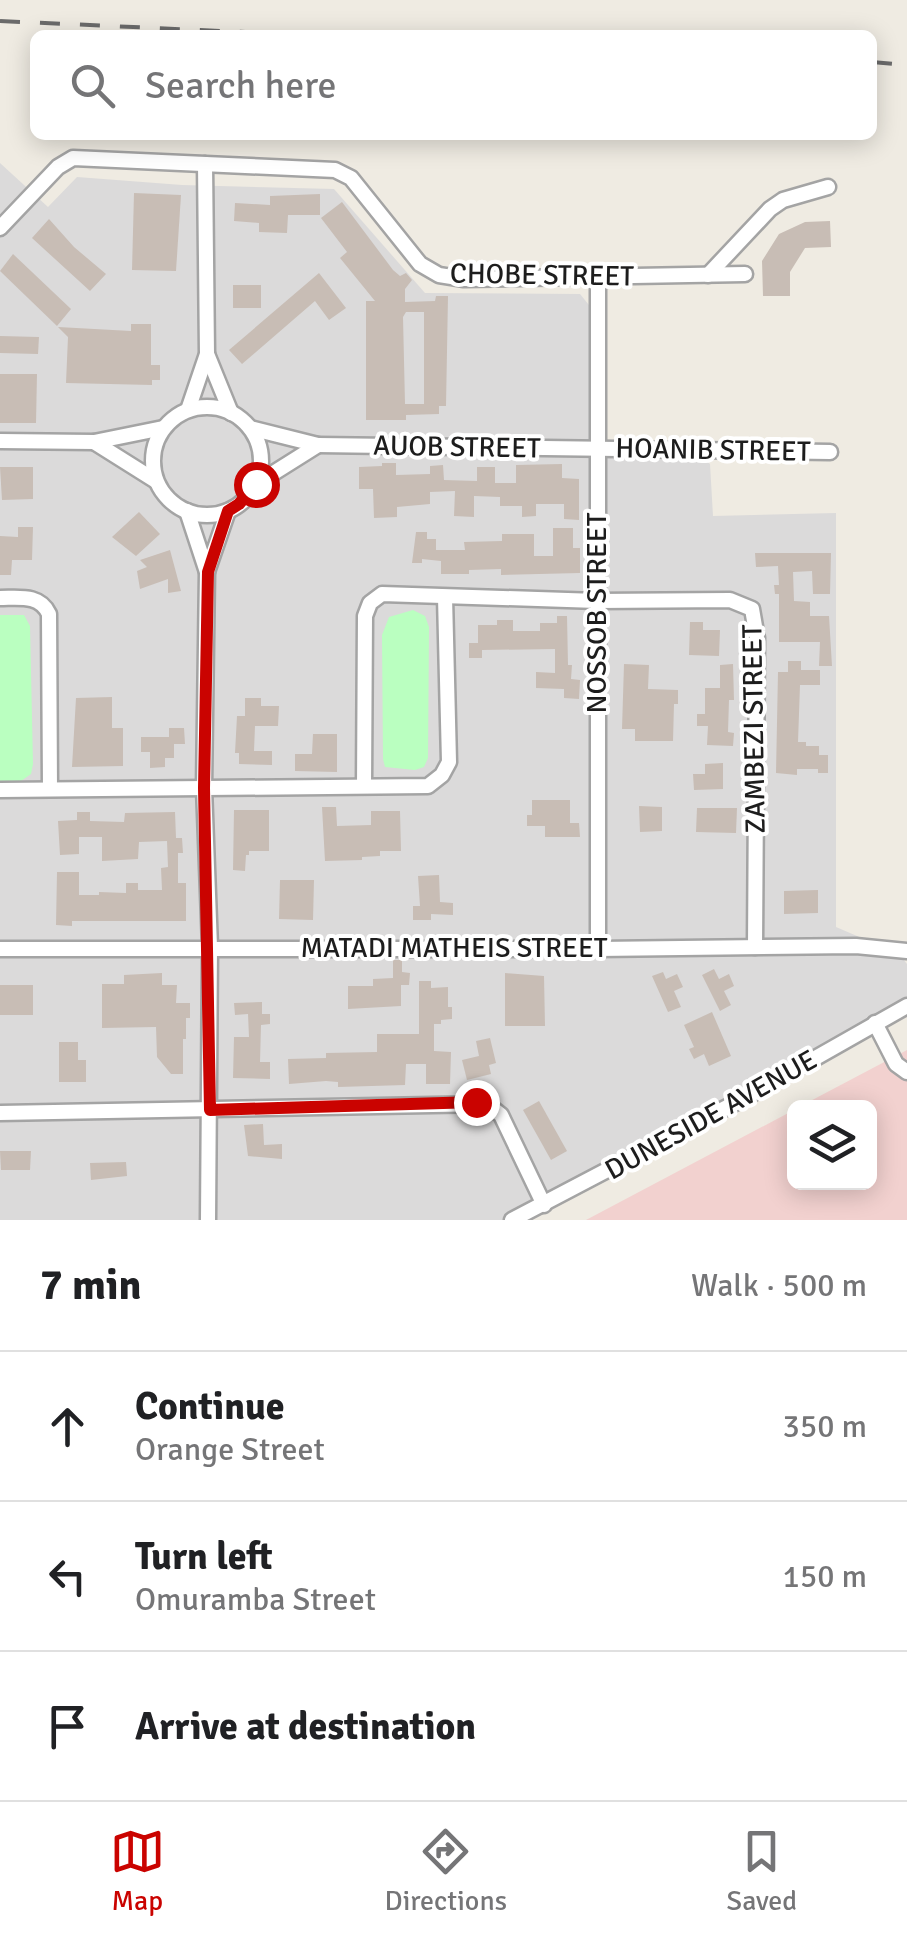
<!DOCTYPE html>
<meta charset="utf-8">
<style>
body{margin:0;font-family:Signika,sans-serif;background:#f6f6f6;color:#202124}
.controls{position:absolute;right:30px;bottom:30px;display:grid;overflow:hidden;border-radius:15px;box-shadow:0 5px 25px #0003}
.controls button{width:90px;height:90px;display:grid;place-items:center;padding:0;border:0;border-bottom:2px solid #e0e0e0;background:#fff;color:#202124;font:50px sans-serif}
.stop{position:absolute;width:30px;height:30px;margin:-22px;border:8px solid #ca0300;border-radius:50%;background:#fff}
.stop.end{background:#ca0300;border-color:#fff;box-shadow:0 2px 10px #0008}
.list{margin:0;padding:0;list-style:none}
h2{display:flex;justify-content:space-between;align-items:center;height:130px;margin:0;padding:0 40px;font-size:42px}
h2 small{font-size:32px;font-weight:400;color:#757577}
.list li{display:grid;grid-template-columns:65px 1fr auto;gap:30px;align-items:center;box-sizing:border-box;height:150px;padding:0 40px;border-top:2px solid #e0e0e0}
.list b{display:block;font-size:38px;white-space:nowrap}
.list p{margin:0;font-size:32px;white-space:nowrap;color:#757577}
.list em{font-size:32px;font-style:normal;color:#757577}
.icon{flex:none;width:55px;height:55px;fill:none;stroke:currentColor;stroke-width:2;stroke-linecap:round;stroke-linejoin:round}
.map{position:relative;flex:none;width:907px;height:1220px;overflow:hidden}
.search{position:absolute;background:#fff;box-shadow:0 5px 25px #0003;left:30px;right:30px;top:30px;height:110px;display:flex;align-items:center;gap:25px;box-sizing:border-box;padding:0 35px;border-radius:15px;color:#757577;font-size:38px}
.sheet{height:580px;background:#fff}
nav{display:flex;justify-content:space-around;align-items:center;box-sizing:border-box;height:140px;border-top:2px solid #e0e0e0;background:#fff;font-size:28px;color:#757577}
nav a{display:grid;justify-items:center;gap:5px}
nav .on{color:#ca0300}
.map>svg:first-child{display:block}
</style>
<div class="map">
<svg width="907" height="1220" viewBox="0 0 907 1220">
<rect width="100%" height="100%" fill="#efebe2"/>
<polygon fill="#dbdada" points="0,163 48,207 77,177 182,185 334,189 425,293 580,294 593,310 591,458 703,458 710,464 713,516 836,513 836,927 899,954 907,964 907,1006 512,1220 0,1220"/>
<polygon fill="#f2d1cf" points="907,1050 907,1220 586,1220 794,1110 794,1182 870,1182 870,1108 799,1107"/>
<g fill="#baffc0">
<polygon points="413,610 425,616 429,627 428,758 424,767 415,770 385,767 383,759 382,635 389,617"/>
<polygon points="0,615 24,615 30,626 33,764 31,774 21,781 0,781"/>
</g>
<g fill="#c8bdb5" fill-rule="evenodd">
<polygon points="134,193 181,195 176,271 132,270"/>
<polygon points="320,194 320,215 288,215 287,233 259,232 259,223 234,221 235,203 270,205 270,196"/>
<path d="M 342,202 L 393,270 L 400,276 L 406,273 L 412,280 L 405,289 L 405,302 L 435,301 L 436,296 L 448,296 L 446,406 L 439,406 L 439,414 L 406,415 L 406,420 L 366,420 L 366,301 L 375,301 L 340,258 L 347,252 L 321,218 ZM 406,312 L 424,312 L 424,404 L 405,404 L 403,317 Z"/>
<polygon points="49,219 74,247 106,274 90,291 32,238"/>
<polygon points="830,221 831,247 805,248 790,272 790,296 763,296 762,261 779,234 805,222"/>
<polygon points="13,254 71,309 57,326 0,271"/>
<polygon points="319,273 346,308 329,320 315,301 242,364 229,350"/>
<rect x="233" y="285" width="28" height="23"/>
<polygon points="131,324 151,324 151,365 160,365 160,380 152,380 152,385 66,383 68,337 58,327 131,331"/>
<polygon points="0,336 39,337 38,354 0,353"/>
<polygon points="0,374 37,374 36,423 0,423"/>
<polygon points="382,463 396,463 396,475 430,474 430,466 443,465 444,480 477,481 477,467 495,467 495,483 516,483 516,465 562,464 562,478 579,479 579,520 564,519 564,504 536,504 536,516 522,517 522,506 500,506 500,497 474,496 474,517 454,516 455,491 430,492 430,504 397,507 397,517 374,518 373,489 359,489 359,467 382,466"/>
<polygon points="0,467 33,467 33,499 2,500"/>
<polygon points="139,512 160,534 136,556 112,537"/>
<polygon points="18,527 33,527 32,560 12,560 11,575 0,575 0,536 18,537"/>
<polygon points="553,528 573,528 573,548 580,548 580,573 501,575 501,569 469,570 469,574 441,574 441,561 422,559 422,563 412,563 416,532 427,532 427,539 436,539 436,550 465,550 464,542 502,541 502,534 534,534 534,556 553,556"/>
<polygon points="170,550 181,591 168,593 168,579 140,589 137,571 147,567 140,560"/>
<polygon points="755,553 831,553 830,594 813,594 812,571 793,572 794,601 810,602 810,616 829,616 832,666 819,666 820,642 779,642 779,594 775,594 774,585 779,585 778,566 756,567"/>
<polygon points="557,616 567,616 568,665 572,665 571,679 580,680 579,699 564,698 564,689 536,688 536,672 555,673 555,649 482,650 482,658 469,658 469,643 478,643 478,625 497,625 497,620 513,620 513,631 540,631 540,623 557,623"/>
<polygon points="690,622 703,622 703,630 720,630 719,656 689,655"/>
<polygon points="788,661 801,661 801,670 820,670 820,685 800,685 798,742 806,742 806,746 819,746 819,755 828,755 828,773 818,773 818,769 797,769 797,775 776,773 778,672 788,672"/>
<polygon points="624,664 649,665 648,689 678,690 678,704 674,704 673,741 635,741 635,729 622,729"/>
<polygon points="733,664 734,700 729,700 728,732 734,733 733,746 707,745 708,726 697,726 697,714 705,714 705,688 720,688 720,665"/>
<polygon points="112,697 112,728 123,728 123,766 72,767 76,698"/>
<polygon points="245,698 261,698 261,706 279,706 278,726 255,726 254,751 272,751 272,765 239,764 239,753 235,753 237,716 245,716"/>
<polygon points="169,728 184,728 185,744 174,744 174,758 165,758 165,767 150,768 150,752 141,752 141,737 169,737"/>
<polygon points="313,734 337,734 337,772 295,771 295,754 312,754"/>
<polygon points="723,763 723,789 694,790 693,774 705,774 705,764"/>
<polygon points="532,800 570,800 570,823 579,823 580,837 545,837 545,826 527,826 527,815 532,815"/>
<polygon points="639,806 662,807 662,831 640,832"/>
<polygon points="322,807 336,807 337,826 371,825 371,811 400,811 401,851 380,851 380,856 362,857 362,860 325,861"/>
<polygon points="697,808 737,808 736,833 696,832"/>
<polygon points="234,810 269,810 269,851 249,851 249,855 246,855 245,871 233,870"/>
<polygon points="77,812 90,812 90,821 124,822 125,813 175,812 176,838 182,838 183,853 178,853 178,883 186,883 186,921 72,921 72,926 56,925 57,872 79,872 79,895 99,895 99,892 126,893 126,883 138,883 138,890 162,890 161,868 168,867 167,841 139,842 138,859 102,861 102,837 79,837 79,854 60,855 58,821 77,820"/>
<polygon points="439,875 440,902 453,903 453,915 431,914 431,920 413,920 413,906 420,906 418,876"/>
<polygon points="280,880 314,880 313,920 279,919"/>
<polygon points="818,890 818,913 784,914 784,891"/>
<polygon points="393,960 402,960 402,972 410,973 409,985 401,985 401,1006 348,1009 348,986 373,986 373,979 393,978"/>
<polygon points="714,969 719,979 729,974 734,986 724,991 731,1005 720,1011 702,975"/>
<polygon points="663,972 666,979 677,974 683,987 674,991 681,1007 668,1012 652,976"/>
<polygon points="162,973 162,985 177,985 176,1003 190,1003 190,1018 186,1018 186,1039 183,1039 183,1074 171,1074 157,1057 156,1027 102,1028 102,984 124,984 124,975"/>
<polygon points="505,973 544,976 545,1026 505,1026"/>
<polygon points="419,981 431,981 431,988 448,987 448,1007 452,1007 452,1019 441,1020 441,1024 434,1024 434,1051 451,1052 450,1084 426,1084 426,1064 406,1064 405,1085 338,1087 338,1082 326,1081 289,1084 288,1059 326,1058 326,1053 377,1052 377,1034 419,1034"/>
<rect x="0" y="985" width="33" height="30"/>
<polygon points="262,1002 262,1014 270,1014 270,1024 261,1025 260,1062 270,1062 270,1079 233,1078 234,1037 249,1037 248,1014 235,1015 234,1003"/>
<polygon points="712,1012 731,1056 709,1066 704,1054 694,1059 689,1049 694,1047 684,1025"/>
<polygon points="490,1038 496,1063 489,1065 491,1074 467,1080 462,1060 479,1056 476,1041"/>
<polygon points="59,1042 78,1042 78,1060 86,1060 86,1082 59,1082"/>
<polygon points="539,1101 567,1151 551,1160 523,1110"/>
<polygon points="263,1124 264,1145 282,1144 282,1159 248,1156 244,1125"/>
<polygon points="0,1151 31,1151 30,1170 1,1170"/>
<polygon points="126,1162 127,1176 91,1180 90,1163"/>
</g>
<g fill="none" stroke-linecap="round" stroke-linejoin="round">
<g stroke="#a4a4a4" stroke-width="19">
<g id="minor">
<polyline points="0,228 58,167 73,158 335,170 351,178 420,264 439,275 464,279 745,274"/>
<polyline points="708,275 770,209 783,200 828,187"/>
<polyline points="207,354 231,413"/>
<circle cx="207" cy="461" r="54"/>
<polyline points="188,410 207,354 205,164"/>
<polyline points="250,428 318,445 256,484"/>
<polyline points="0,441 94,442"/>
<polyline points="318,445 830,452"/>
<polyline points="156,481 94,442 163,428"/>
<polyline points="187,511 207,572 228,511"/>
<polyline points="207,572 204,788 210,947 208,1220"/>
<path d="M 0,598 C 19,598 40,594 49,614 L 50,789"/>
<polyline points="364,786 365,616 370,603 382,594 597,601 730,600 752,609 757,638 755,947"/>
<polyline points="0,790 428,786 442,775 449,762 445,597"/>
<polyline points="0,949 598,949 856,946 907,951"/>
<polyline points="598,949 598,277"/>
<polyline points="875,1023 896,1064 907,1072"/>
<polyline points="0,1113 487,1104 501,1115 544,1205"/>
<polyline points="512,1220 752,1094 907,1006"/>
</g>
</g>
<use href="#minor" stroke="#fff" stroke-width="14"/>
<g stroke="#6b6b6b" stroke-width="4" stroke-dasharray="20 20" stroke-linecap="butt">
<polyline points="0,21 309,35"/>
<polyline points="872,62 907,65"/>
</g>
</g>
<g fill="none" stroke-linecap="round" stroke-linejoin="round">
<polyline stroke="#ca0300" stroke-width="12" points="256,484 239,504 228,511 208,572 204,788 210,1110 476,1102"/>
</g>
<g text-anchor="middle" dominant-baseline="central" stroke-width="8" stroke-linejoin="round" paint-order="stroke">
<g font-size="28" fill="#1d1d1d" stroke="#fff">
<text transform="translate(542 275) rotate(1)">CHOBE STREET</text>
<text transform="translate(457 447) rotate(1)">AUOB STREET</text>
<text transform="translate(713 450) rotate(1)">HOANIB STREET</text>
<text transform="translate(597 613) rotate(-90)">NOSSOB STREET</text>
<text transform="translate(754 729) rotate(-91)">ZAMBEZI STREET</text>
<text x="454" y="948">MATADI MATHEIS STREET</text>
<text transform="translate(711 1115) rotate(-29)">DUNESIDE AVENUE</text>
</g>
</g>
</svg>
<div class="controls">
<button><svg class="icon" aria-label="layers" viewBox="0 0 24 24"><path d="M12 4l9 5-9 5-9-5zM3 14l9 5 9-5"/></svg></button>
</div>
<div class="stop" style="left:256px;top:484px"></div>
<div class="stop end" style="left:476px;top:1102px"></div>
<div class="search"><svg class="icon" aria-label="search" viewBox="0 0 24 24"><circle cx="10" cy="10" r="6"/><path d="M15 15l6 6"/></svg>Search here</div>
</div>
<section class="sheet">
<h2>7 min<small>Walk · 500 m</small></h2>
<ul class="list">
<li><svg class="icon" aria-label="ahead" viewBox="0 0 24 24"><path d="M12 20V5M6 11l6-6 6 6"/></svg><div><b>Continue</b><p>Orange Street</p></div><em>350 m</em></li>
<li><svg class="icon" aria-label="left" viewBox="0 0 24 24"><path d="M17 20v-9H6M10 6l-5 5 5 5"/></svg><div><b>Turn left</b><p>Omuramba Street</p></div><em>150 m</em></li>
<li><svg class="icon" aria-label="arrive" viewBox="0 0 24 24"><path d="M6 21V4h12l-3 4 3 4H6"/></svg><div><b>Arrive at destination</b></div></li>
</ul>
</section>
<nav>
<a class="on"><svg class="icon" aria-label="map" viewBox="0 0 24 24"><path d="M3 6l6-2 6 2 6-2v14l-6 2-6-2-6 2zM9 4v14M15 6v14"/></svg>Map</a>
<a><svg class="icon" aria-label="directions" viewBox="0 0 24 24"><path d="M12 3l9 9-9 9-9-9zM9 14v-3h6M13 9l2 2-2 2"/></svg>Directions</a>
<a><svg class="icon" aria-label="saved" viewBox="0 0 24 24"><path d="M7 4h10v16l-5-4-5 4z"/></svg>Saved</a>
</nav>
